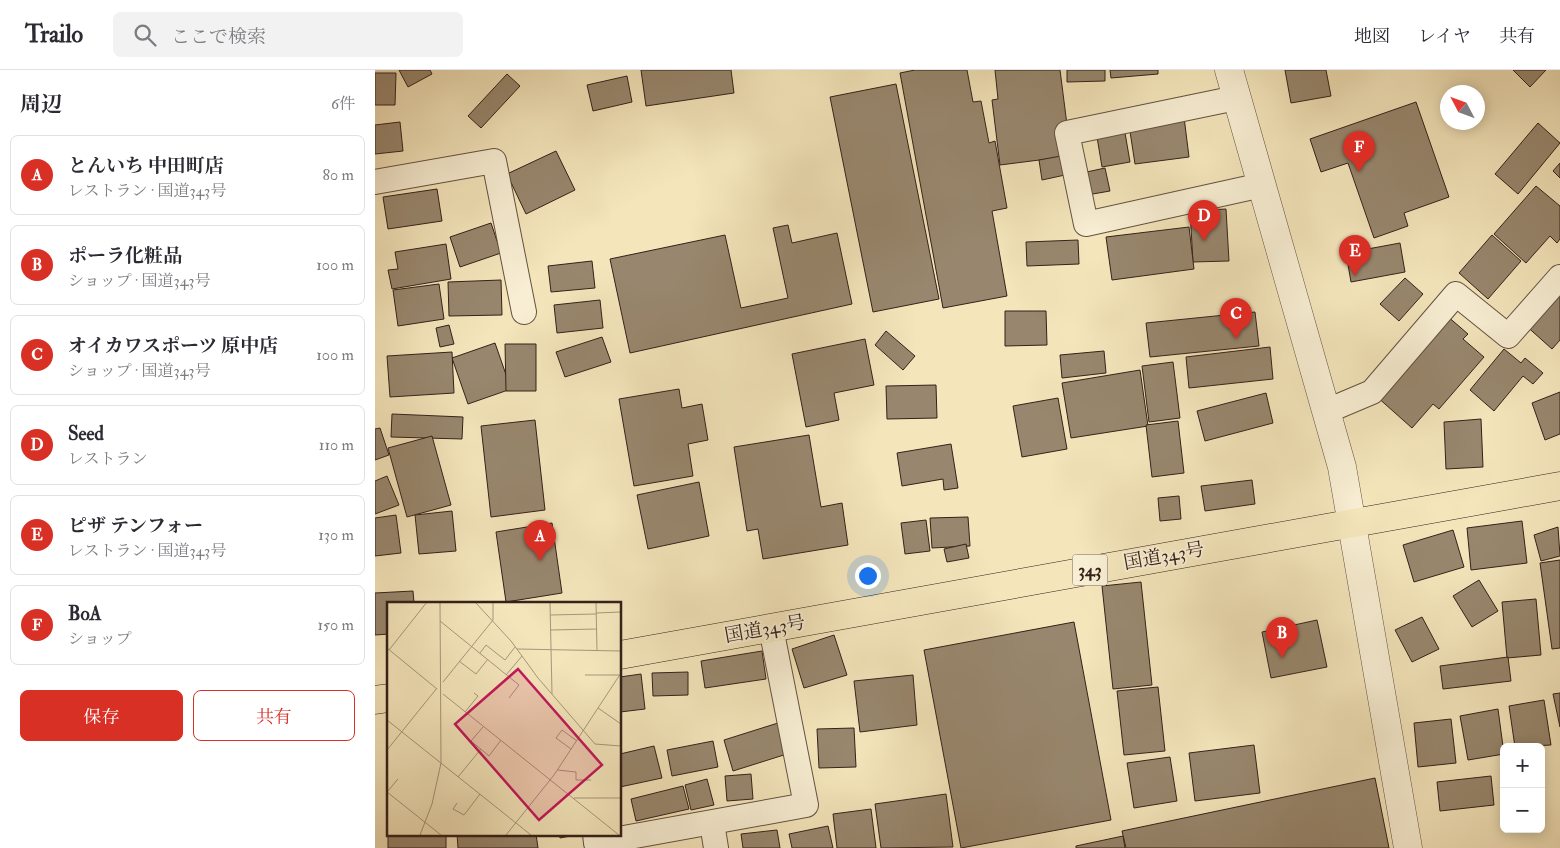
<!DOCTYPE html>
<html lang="ja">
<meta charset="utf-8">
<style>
body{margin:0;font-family:"IM FELL Double Pica","Noto Serif JP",serif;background:#f2f2f3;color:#2b2b33}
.controls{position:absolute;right:15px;bottom:15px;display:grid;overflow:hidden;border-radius:8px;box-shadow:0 2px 12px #0003}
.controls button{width:45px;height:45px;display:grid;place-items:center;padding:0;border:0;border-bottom:1px solid #e1e1e2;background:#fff;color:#2b2b33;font:25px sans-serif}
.compass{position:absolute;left:1065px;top:15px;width:45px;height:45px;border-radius:50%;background:#fff;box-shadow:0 2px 12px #0003;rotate:311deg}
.you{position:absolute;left:492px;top:505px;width:18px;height:18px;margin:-12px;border:4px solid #fff;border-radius:50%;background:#1a73e8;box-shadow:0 0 0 8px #1a73e833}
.badge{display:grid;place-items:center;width:32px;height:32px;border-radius:50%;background:#d93025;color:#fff;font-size:16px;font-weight:700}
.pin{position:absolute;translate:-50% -41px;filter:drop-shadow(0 1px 2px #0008)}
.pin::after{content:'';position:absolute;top:26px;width:18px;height:15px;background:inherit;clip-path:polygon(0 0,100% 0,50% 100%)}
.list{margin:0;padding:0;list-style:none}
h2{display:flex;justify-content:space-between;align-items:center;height:65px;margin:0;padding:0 20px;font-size:21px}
h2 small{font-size:16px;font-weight:400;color:#7c7c81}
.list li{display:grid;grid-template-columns:32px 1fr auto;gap:15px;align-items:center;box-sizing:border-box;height:80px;margin:0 10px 10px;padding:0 10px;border:1px solid #e1e1e2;border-radius:8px}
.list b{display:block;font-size:19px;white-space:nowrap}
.list p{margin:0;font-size:16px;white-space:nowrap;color:#7c7c81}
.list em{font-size:16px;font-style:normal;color:#7c7c81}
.actions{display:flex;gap:10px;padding:15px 20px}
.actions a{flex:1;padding:11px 0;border:1px solid #d93025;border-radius:8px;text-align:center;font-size:18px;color:#d93025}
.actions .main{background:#d93025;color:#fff}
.icon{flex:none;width:28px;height:28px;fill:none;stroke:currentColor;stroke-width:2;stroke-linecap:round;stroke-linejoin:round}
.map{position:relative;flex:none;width:1185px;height:778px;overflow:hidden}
header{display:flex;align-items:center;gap:30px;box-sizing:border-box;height:70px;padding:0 25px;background:#fff;border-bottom:1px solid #e1e1e2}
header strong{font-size:24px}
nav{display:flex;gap:28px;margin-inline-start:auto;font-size:18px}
.search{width:350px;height:45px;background:#f2f2f3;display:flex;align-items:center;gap:12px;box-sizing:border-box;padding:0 18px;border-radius:8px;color:#7c7c81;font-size:19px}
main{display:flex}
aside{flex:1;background:#fff}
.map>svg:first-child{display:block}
</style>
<header>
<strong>Trailo</strong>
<div class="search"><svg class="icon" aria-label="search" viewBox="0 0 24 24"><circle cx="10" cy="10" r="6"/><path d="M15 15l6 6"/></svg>ここで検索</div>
<nav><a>地図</a><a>レイヤ</a><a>共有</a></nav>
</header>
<main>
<aside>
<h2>周辺<small>6件</small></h2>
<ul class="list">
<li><span class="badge">A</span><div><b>とんいち 中田町店</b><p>レストラン · 国道343号</p></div><em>80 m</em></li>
<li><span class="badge">B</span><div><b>ポーラ化粧品</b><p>ショップ · 国道343号</p></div><em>100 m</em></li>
<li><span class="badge">C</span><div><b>オイカワスポーツ 原中店</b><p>ショップ · 国道343号</p></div><em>100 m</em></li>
<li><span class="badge">D</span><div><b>Seed</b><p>レストラン</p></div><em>110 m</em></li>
<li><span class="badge">E</span><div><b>ピザ テンフォー</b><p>レストラン · 国道343号</p></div><em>130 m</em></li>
<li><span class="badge">F</span><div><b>BoA</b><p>ショップ</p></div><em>150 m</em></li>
</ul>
<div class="actions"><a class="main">保存</a><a>共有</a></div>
</aside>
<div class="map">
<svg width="1185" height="778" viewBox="0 0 1185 778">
<rect width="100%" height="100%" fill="#f4e5bb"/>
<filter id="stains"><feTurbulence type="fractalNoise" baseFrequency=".004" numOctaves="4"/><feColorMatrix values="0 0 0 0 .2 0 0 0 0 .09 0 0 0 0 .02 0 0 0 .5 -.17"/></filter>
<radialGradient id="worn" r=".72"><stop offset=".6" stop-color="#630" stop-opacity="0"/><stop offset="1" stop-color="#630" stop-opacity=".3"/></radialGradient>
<g fill="#98876e" stroke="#34211a">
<polygon points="24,0 55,0 57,4 33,17"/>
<polygon points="266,0 356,0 359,23 271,36"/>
<polygon points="540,0 592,0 598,32 606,31 614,73 620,71 632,138 617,141 632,226 568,238 525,3"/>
<polygon points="620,0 685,0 696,86 625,95 617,30 623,29"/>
<polygon points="692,0 730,0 730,11 692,12"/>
<polygon points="735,0 783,0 783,4 736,8"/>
<polygon points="910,0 951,0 956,26 916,33"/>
<polygon points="1138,0 1171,0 1155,17"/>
<polygon points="0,3 21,3 20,35 0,35"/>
<polygon points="132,4 145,16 106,58 93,46"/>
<polygon points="252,6 257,32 218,41 212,15"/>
<polygon points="521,14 564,229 498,242 455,27"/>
<polygon points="1041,32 1074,127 1029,143 1033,156 999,168 973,93 946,102 935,69"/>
<polygon points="809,47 814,87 760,94 754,55"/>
<polygon points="25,52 28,81 0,84 0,55"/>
<polygon points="1163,53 1185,73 1143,124 1120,104"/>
<polygon points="749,57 755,92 727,97 721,61"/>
<polygon points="181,81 200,120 151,144 132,104"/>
<polygon points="686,86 690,105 667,110 664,90"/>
<polygon points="1185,93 1185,108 1178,101"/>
<polygon points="730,98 735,121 712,125 707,103"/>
<polygon points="1161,116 1185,136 1185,169 1182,173 1175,166 1151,193 1119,164"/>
<polygon points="62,119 67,151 13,159 8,127"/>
<polygon points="851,139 854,191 818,192 815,141"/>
<polygon points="116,153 126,183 85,197 75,167"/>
<polygon points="413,155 417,173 462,163 477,234 255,283 235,189 350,165 366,238 413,228 398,158"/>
<polygon points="814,157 819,199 737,210 731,167"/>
<polygon points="1117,165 1146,191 1113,229 1084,203"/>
<polygon points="703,170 704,194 652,196 651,172"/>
<polygon points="1025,173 1030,202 976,212 971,183"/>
<polygon points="71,174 76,209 17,219 13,200 23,199 20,182"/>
<polygon points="217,191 220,218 176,222 173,196"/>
<polygon points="1030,208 1048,224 1024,251 1005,234"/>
<polygon points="126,210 127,245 74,246 73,212"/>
<polygon points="64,214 69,249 23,256 18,220"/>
<polygon points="1185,214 1185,270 1177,279 1148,253"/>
<polygon points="225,230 228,258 182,263 179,235"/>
<polygon points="630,241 671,241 672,275 630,276"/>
<polygon points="880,242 884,276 775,287 771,253"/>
<polygon points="1071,245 1093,264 1088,269 1109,287 1064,339 1058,334 1037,358 1001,326"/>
<polygon points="74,255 79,274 65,277 61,258"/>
<polygon points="511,261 540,286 528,300 500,275"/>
<polygon points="227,267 236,292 190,307 181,282"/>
<polygon points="490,269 499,315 459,323 464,350 431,357 417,284"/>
<polygon points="120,273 136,319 93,334 77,288"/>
<polygon points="130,274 161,274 161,321 131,321"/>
<polygon points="895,277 898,309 814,318 811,287"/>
<polygon points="1129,279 1146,293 1150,288 1168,303 1158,314 1148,306 1119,341 1095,320"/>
<polygon points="729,281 731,303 687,308 685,285"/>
<polygon points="77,282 79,323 15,327 12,286"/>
<polygon points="798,292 805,348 774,352 767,296"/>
<polygon points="765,300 773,356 696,368 687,313"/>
<polygon points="561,315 562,348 512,349 511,316"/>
<polygon points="304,319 307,338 327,334 333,370 313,374 318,406 259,416 244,329"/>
<polygon points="1185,322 1185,364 1170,370 1157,333"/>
<polygon points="891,323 898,353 830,371 822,341"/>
<polygon points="683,328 692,379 647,387 638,336"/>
<polygon points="17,344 88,347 87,369 16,367"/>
<polygon points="1106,349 1108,397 1071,399 1069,352"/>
<polygon points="160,350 170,440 116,447 106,356"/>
<polygon points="803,351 809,403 777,407 771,355"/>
<polygon points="5,358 14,385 0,390 0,359"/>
<polygon points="434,365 446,437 467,433 473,475 388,489 383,459 372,461 359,377"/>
<polygon points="57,366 76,435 32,447 13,378"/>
<polygon points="576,374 583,418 569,420 568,409 527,416 522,383"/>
<polygon points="12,406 24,435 0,444 0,411"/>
<polygon points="877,410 880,434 830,441 826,416"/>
<polygon points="324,412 334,466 273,479 262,425"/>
<polygon points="804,426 806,449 785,451 783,428"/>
<polygon points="77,441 81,481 44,484 40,445"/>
<polygon points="21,445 26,483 0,486 0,448"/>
<polygon points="593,447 595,476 557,478 555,448"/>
<polygon points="551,450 555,481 530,484 526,453"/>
<polygon points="1147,451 1152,493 1096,500 1092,458"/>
<polygon points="177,453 187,523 131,532 121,462"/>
<polygon points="1183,457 1185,486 1166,491 1159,465"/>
<polygon points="1078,460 1089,497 1039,512 1028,475"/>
<polygon points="591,474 594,488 572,492 569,479"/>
<polygon points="1185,490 1185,578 1177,579 1165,493"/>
<polygon points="1104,510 1123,541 1097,557 1078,526"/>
<polygon points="766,512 777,615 738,619 727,516"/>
<polygon points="38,521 39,533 14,533 14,564 0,565 0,523"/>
<polygon points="1161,529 1166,585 1132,588 1127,532"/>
<polygon points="1047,547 1064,579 1037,592 1020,560"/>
<polygon points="942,550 952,597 896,608 887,562"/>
<polygon points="699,552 736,750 586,778 549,580"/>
<polygon points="459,565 472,605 429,618 417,579"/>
<polygon points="387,581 391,609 330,618 326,591"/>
<polygon points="1133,587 1136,611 1068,619 1065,596"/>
<polygon points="313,602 313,625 278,626 277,603"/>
<polygon points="266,604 270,639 245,642 245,607"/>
<polygon points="538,605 542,655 485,662 479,611"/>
<polygon points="783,617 790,681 749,685 742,621"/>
<polygon points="1185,623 1185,657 1178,624"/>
<polygon points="1169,630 1176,675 1140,677 1134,636"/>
<polygon points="1123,639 1129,684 1093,690 1085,646"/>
<polygon points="1076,649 1081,693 1043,697 1039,653"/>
<polygon points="403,653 412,684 358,701 349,670"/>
<polygon points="479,658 481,697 444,698 442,659"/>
<polygon points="338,671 343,697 297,706 292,680"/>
<polygon points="879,675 885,723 820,731 814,683"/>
<polygon points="279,676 287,708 245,717 245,684"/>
<polygon points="795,687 802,731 759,738 752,693"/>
<polygon points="376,704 378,729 352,731 350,706"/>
<polygon points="1116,706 1119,735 1065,741 1062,712"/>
<polygon points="1000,708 1014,778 751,778 747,761"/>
<polygon points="332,709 339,735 316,740 310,715"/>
<polygon points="308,716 314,739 261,751 256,729"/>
<polygon points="571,724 578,777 506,778 500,734"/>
<polygon points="496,739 501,778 462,778 458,744"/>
<polygon points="453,756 458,778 417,778 414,764"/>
<polygon points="13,757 14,764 71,764 71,778 13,778"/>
<polygon points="402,760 405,778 368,778 366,764"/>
<polygon points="82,764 161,764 163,778 83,778"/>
<polygon points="184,764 206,764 185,768"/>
<polygon points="748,766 750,778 701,778 701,776"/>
</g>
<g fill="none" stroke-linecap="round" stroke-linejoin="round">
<g stroke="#645242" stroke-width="26">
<g id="minor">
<polyline points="861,28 692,63 711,154 887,115"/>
<polyline points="0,112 119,91 149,242"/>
<polyline points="952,341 997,322 1081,224 1133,266 1185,207"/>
<polyline points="337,753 341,778"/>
<polyline points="220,764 221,773 431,735 396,558"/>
</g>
</g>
<g stroke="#645242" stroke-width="29">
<polyline id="tertiary" points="854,0 967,397 1033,778"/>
</g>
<g stroke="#34211a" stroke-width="29">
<g id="trunk">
<polyline points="245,585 1185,416"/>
<polyline points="0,630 14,628"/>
</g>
</g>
<use href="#minor" stroke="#f8eed3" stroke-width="24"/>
<use href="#tertiary" stroke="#f8eed3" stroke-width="28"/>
<use href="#trunk" stroke="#f4e5bb" stroke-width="28"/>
</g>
<g text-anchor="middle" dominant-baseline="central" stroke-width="4" stroke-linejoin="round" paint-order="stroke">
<rect fill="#f8eed3" stroke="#6f5e52" stroke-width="1" x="697.5" y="484.5" width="35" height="31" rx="4"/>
<g font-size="18" font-weight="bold" fill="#34211a">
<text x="715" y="500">343</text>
</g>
<g font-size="19" fill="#34211a" stroke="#f8eed3">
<text transform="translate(789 486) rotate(-10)">国道343号</text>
<text transform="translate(390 559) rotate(-10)">国道343号</text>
</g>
</g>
<g transform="translate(12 532)">
<rect width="234" height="234" fill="#f4e5bb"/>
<path fill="none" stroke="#a7977b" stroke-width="1" d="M 88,0 L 124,39 L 151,76 L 208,142 L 234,144M 163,0 L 165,92M 209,0 L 210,49M 209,11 L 234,10M 163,13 L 209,12M 53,19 L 132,83 L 122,96M 163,28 L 210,27M 0,46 L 50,87M 130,47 L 234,49M 2,48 L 40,0M 93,51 L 99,43 L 118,58 L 128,45M 72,59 L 89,72 L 101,57M 119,73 L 135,54M 198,73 L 232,73M 56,80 L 106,18 L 106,0M 56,92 L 232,233M 211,106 L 234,122M 78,110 L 91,94 L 87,91M 0,118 L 144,233M 96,125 L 84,139 L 102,154 L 114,138M 184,147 L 169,136 L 175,128 L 190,139M 0,148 L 50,86M 171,168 L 189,170 L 189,178 L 204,178M 71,175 L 94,147M 0,190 L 54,233M 0,190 L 11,177M 187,196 L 234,196M 70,201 L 66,207 L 77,213 L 93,192M 33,233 L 45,202 L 54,161 L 53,0M 119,233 L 167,173 L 234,71"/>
<path fill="#c2185b" fill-opacity="0.15" stroke="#c2185b" stroke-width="2.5" d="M 131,67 L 215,163 L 152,218 L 68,122 Z"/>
<rect width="234" height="234" fill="none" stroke="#34211a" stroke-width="2.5"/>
</g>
<rect width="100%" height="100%" filter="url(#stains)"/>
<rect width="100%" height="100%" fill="url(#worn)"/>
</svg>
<div class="controls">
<button>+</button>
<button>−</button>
</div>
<svg class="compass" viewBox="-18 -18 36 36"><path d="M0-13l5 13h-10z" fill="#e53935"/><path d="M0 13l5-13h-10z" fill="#7c7c81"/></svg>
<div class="you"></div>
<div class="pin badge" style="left:165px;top:491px">A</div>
<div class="pin badge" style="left:907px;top:588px">B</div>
<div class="pin badge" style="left:861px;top:269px">C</div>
<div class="pin badge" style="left:829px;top:171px">D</div>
<div class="pin badge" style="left:980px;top:206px">E</div>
<div class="pin badge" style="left:984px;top:102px">F</div>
</div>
</main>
